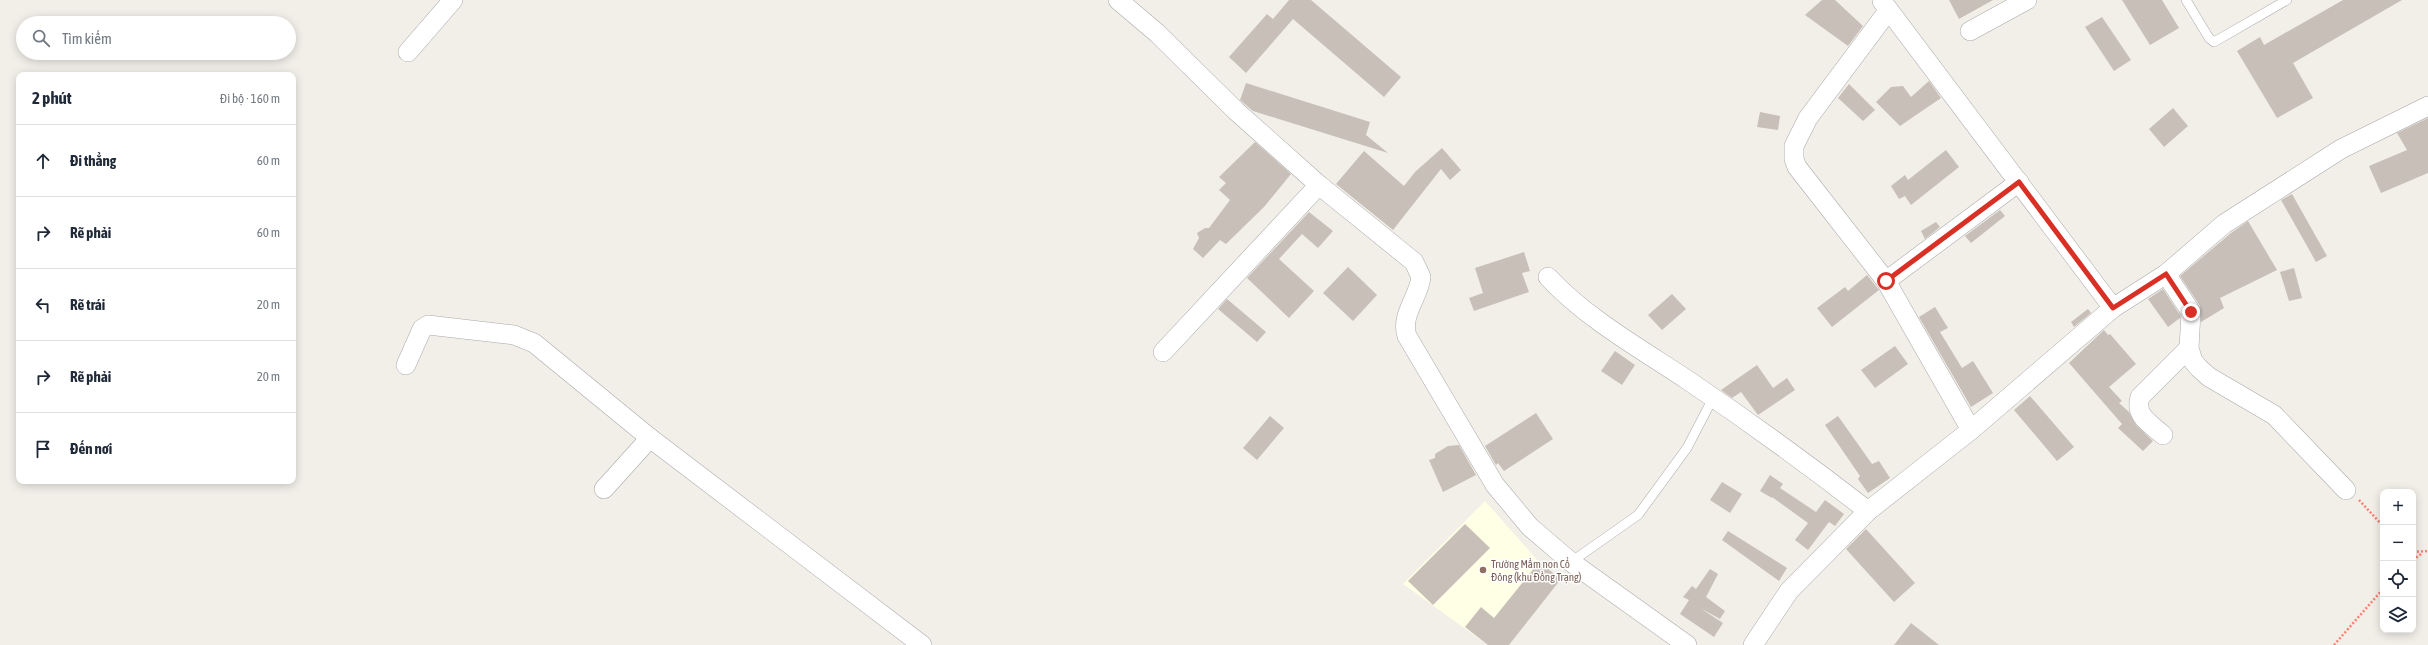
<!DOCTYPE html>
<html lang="vi">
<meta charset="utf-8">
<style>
body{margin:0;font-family:"Asap Condensed",sans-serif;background:#f6f6f7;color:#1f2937}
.controls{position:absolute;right:12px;bottom:12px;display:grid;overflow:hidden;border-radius:8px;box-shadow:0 2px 10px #0003}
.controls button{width:36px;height:36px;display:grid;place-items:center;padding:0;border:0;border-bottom:1px solid #e0e1e3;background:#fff;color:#1f2937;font:20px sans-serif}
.stop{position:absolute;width:12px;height:12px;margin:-9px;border:3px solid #d93025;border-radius:50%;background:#fff}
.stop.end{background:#d93025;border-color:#fff;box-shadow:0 1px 4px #0008}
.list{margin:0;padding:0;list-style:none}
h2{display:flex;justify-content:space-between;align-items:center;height:52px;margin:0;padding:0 16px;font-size:17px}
h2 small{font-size:13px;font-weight:400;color:#747a83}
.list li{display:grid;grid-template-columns:26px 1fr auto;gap:12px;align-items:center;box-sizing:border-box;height:72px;padding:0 16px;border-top:1px solid #e0e1e3}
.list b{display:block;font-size:15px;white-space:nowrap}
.list em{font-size:13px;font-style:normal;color:#747a83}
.icon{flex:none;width:22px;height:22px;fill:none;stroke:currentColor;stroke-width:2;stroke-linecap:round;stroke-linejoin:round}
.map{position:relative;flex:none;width:2428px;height:645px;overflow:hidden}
.search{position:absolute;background:#fff;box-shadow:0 2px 10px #0003;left:16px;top:16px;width:280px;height:44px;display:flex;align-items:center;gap:10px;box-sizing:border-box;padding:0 14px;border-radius:22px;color:#747a83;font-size:15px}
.panel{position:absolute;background:#fff;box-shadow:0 2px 10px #0003;left:16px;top:72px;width:280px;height:412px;border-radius:8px}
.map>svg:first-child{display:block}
</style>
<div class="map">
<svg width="2428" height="645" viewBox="0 0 2428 645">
<rect width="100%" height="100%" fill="#f2efe9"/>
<polygon fill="#ffffe5" points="1485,501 1539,562 1561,579 1509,645 1488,645 1403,584"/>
<g fill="#c7bfb8">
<polygon points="1289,0 1311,0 1401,77 1384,97 1293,19 1246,73 1229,57 1267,14 1273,19"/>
<polygon points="1822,0 1835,0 1863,26 1848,46 1805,15"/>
<polygon points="1949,0 1993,0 1959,19"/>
<polygon points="2122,0 2162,0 2179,28 2150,45"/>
<polygon points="2343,0 2402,0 2293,63 2313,98 2277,118 2237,51 2260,37 2264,45"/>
<polygon points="2102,17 2131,60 2114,71 2085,27"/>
<polygon points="1929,81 1941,98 1900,126 1876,102 1891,87 1903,86 1911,97"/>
<polygon points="1246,83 1370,122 1366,135 1388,153 1253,111 1240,100"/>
<polygon points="1849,84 1875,110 1863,121 1838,98"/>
<polygon points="2173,108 2188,126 2164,147 2149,129"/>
<polygon points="1760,112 1780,116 1778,130 1757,127"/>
<polygon points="2428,118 2428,173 2381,193 2369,166 2407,150 2397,133"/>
<polygon points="1255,142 1291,174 1264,207 1226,244 1220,240 1203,258 1193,249 1199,238 1197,233 1205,228 1209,228 1230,200 1219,190 1226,183 1219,177"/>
<polygon points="1442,148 1461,170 1450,180 1441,169 1393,230 1336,184 1364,151 1404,186 1415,172"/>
<polygon points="1946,150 1959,167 1911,205 1905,196 1899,199 1891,186 1905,175 1908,180"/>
<polygon points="2292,194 2327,256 2316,262 2281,200"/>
<polygon points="2000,210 2005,216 1971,243 1965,236"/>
<polygon points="1309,212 1333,231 1318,248 1302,234 1279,259 1314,291 1289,318 1247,278"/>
<polygon points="2248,221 2277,270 2220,298 2224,308 2201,322 2200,306 2180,276 2231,233"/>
<polygon points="1936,222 1940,227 1925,239 1921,231"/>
<polygon points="1524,252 1530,271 1522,273 1529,292 1474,311 1469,298 1483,293 1475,268"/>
<polygon points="1348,267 1377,295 1353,321 1323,293"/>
<polygon points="2294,268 2302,298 2289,301 2280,272"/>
<polygon points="1867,275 1879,290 1832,327 1817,308 1845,287 1848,291"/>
<polygon points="2163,289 2180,315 2180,318 2168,327 2148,299"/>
<polygon points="1672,294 1686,309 1662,330 1648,315"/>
<polygon points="1227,299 1266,332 1257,342 1218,309"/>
<polygon points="1935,307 1948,328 1940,332 1962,368 1973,361 1993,393 1971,407 1919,317"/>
<polygon points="2088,309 2091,313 2074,327 2071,322"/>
<polygon points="2104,330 2108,335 2110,334 2136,364 2109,387 2122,401 2119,403 2129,412 2136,425 2153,441 2143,451 2118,428 2122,424 2069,363"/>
<polygon points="1895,346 1908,364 1875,388 1861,370"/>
<polygon points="1615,351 1635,365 1622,385 1601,371"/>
<polygon points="1757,365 1773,388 1787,378 1795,390 1758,415 1741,392 1732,398 1721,390"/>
<polygon points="2030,396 2074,447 2057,461 2014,410"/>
<polygon points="1536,413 1553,439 1504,471 1498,463 1496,465 1485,446"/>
<polygon points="1270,416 1284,428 1257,460 1243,448"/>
<polygon points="1838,416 1872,464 1879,461 1890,478 1868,493 1858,479 1860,476 1825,425"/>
<polygon points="1459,445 1476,475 1443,492 1429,460 1435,458 1435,454 1448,446"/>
<polygon points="1770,475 1783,484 1780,488 1816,512 1825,500 1844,514 1835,526 1829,522 1808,550 1795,540 1808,523 1772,497 1772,498 1760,491"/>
<polygon points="1722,482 1742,494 1730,513 1710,500"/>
<polygon points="1465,524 1490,548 1433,605 1408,581"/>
<polygon points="1866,529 1915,583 1894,602 1846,549"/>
<polygon points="1728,531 1787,568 1779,581 1722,540"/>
<polygon points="1539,562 1561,579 1509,645 1488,645 1465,627 1481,607 1494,618"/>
<polygon points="1710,569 1718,574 1706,597 1725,611 1720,619 1700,608 1723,623 1714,637 1680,614 1689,600 1683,597 1692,586 1696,589"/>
<polygon points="1911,623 1939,645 1894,645"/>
</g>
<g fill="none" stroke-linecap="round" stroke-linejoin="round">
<g stroke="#a9a9a9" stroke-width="10">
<g id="lane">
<polyline points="2186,0 2209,38 2214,42 2287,0"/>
<polyline points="1571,562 1638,515 1687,448 1713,398"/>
</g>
</g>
<g stroke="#a9a9a9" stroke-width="20">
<g id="street">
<path d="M 1118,0 L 1157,33 L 1236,111 L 1319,185 L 1414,262 L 1421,277 C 1419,297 1400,315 1407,336 L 1495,485 L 1530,527 L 1571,562 L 1687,645"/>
<polyline points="1882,1 2113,308"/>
<polyline points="1888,11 1808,118 1794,146 1794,159 1797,167 1886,281 1971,430"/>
<polyline points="1970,31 2027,0"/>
<polyline points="408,52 453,0"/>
<polyline points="2166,274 2191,312 2189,348 2193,361 2199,368 2209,377 2274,415 2346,490"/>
<path d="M 1548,277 C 1586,318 1639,348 1686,379 C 1748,421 1809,465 1868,511"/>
<polyline points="1886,281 2019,182"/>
<polyline points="1163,352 1319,185"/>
<polyline points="406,365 422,329 428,325 514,335 534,343 650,438 922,645"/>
<path d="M 2163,435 C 2150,423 2134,416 2140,397 L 2189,348"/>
<polyline points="604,489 650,438"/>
<polyline points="1753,645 1789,591 1868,511 1971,430 2113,308 2166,274 2224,224 2341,149 2428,106"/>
</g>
</g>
<g stroke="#fa8072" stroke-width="2.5" stroke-dasharray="2 2" stroke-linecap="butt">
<polyline points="2359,500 2383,526"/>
<polyline points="2413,552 2428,551"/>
<polyline points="2413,560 2421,554"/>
<polyline points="2334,645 2383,589"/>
</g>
<use href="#lane" stroke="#fff" stroke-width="9"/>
<use href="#street" stroke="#fff" stroke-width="19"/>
</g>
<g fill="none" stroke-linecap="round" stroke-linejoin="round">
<polyline stroke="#d93025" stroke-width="5" points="1886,281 2019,182 2113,308 2166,274 2191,312"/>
</g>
<circle fill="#8d6e63" stroke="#fff" stroke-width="1.5" cx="1483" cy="570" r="4"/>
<g text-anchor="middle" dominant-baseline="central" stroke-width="3" stroke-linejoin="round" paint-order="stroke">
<g font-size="11" fill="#785e54" stroke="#fff" text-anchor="start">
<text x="1491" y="564">Trường Mầm non Cổ<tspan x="1491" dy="13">Đông (khu Đồng Trạng)</tspan></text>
</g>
</g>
</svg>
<div class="controls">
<button>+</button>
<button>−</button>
<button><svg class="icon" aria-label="locate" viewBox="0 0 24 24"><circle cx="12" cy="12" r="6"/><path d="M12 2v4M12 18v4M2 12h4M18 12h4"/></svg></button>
<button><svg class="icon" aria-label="layers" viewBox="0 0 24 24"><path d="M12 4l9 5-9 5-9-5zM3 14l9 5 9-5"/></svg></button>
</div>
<div class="stop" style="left:1886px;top:281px"></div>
<div class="stop end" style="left:2191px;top:312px"></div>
<div class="search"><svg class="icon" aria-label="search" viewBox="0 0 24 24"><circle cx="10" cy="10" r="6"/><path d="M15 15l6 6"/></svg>Tìm kiếm</div>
<section class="panel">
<h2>2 phút<small>Đi bộ · 160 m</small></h2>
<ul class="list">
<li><svg class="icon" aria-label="ahead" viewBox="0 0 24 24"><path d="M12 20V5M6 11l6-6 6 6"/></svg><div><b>Đi thẳng</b></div><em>60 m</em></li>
<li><svg class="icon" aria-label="right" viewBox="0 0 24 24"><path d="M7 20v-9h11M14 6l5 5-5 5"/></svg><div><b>Rẽ phải</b></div><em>60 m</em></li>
<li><svg class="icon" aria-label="left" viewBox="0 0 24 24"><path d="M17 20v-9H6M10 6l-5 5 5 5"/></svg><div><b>Rẽ trái</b></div><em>20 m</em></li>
<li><svg class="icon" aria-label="right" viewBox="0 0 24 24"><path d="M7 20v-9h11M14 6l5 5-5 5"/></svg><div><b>Rẽ phải</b></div><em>20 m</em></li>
<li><svg class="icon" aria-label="arrive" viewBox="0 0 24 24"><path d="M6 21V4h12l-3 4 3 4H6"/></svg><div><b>Đến nơi</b></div></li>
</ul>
</section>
</div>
